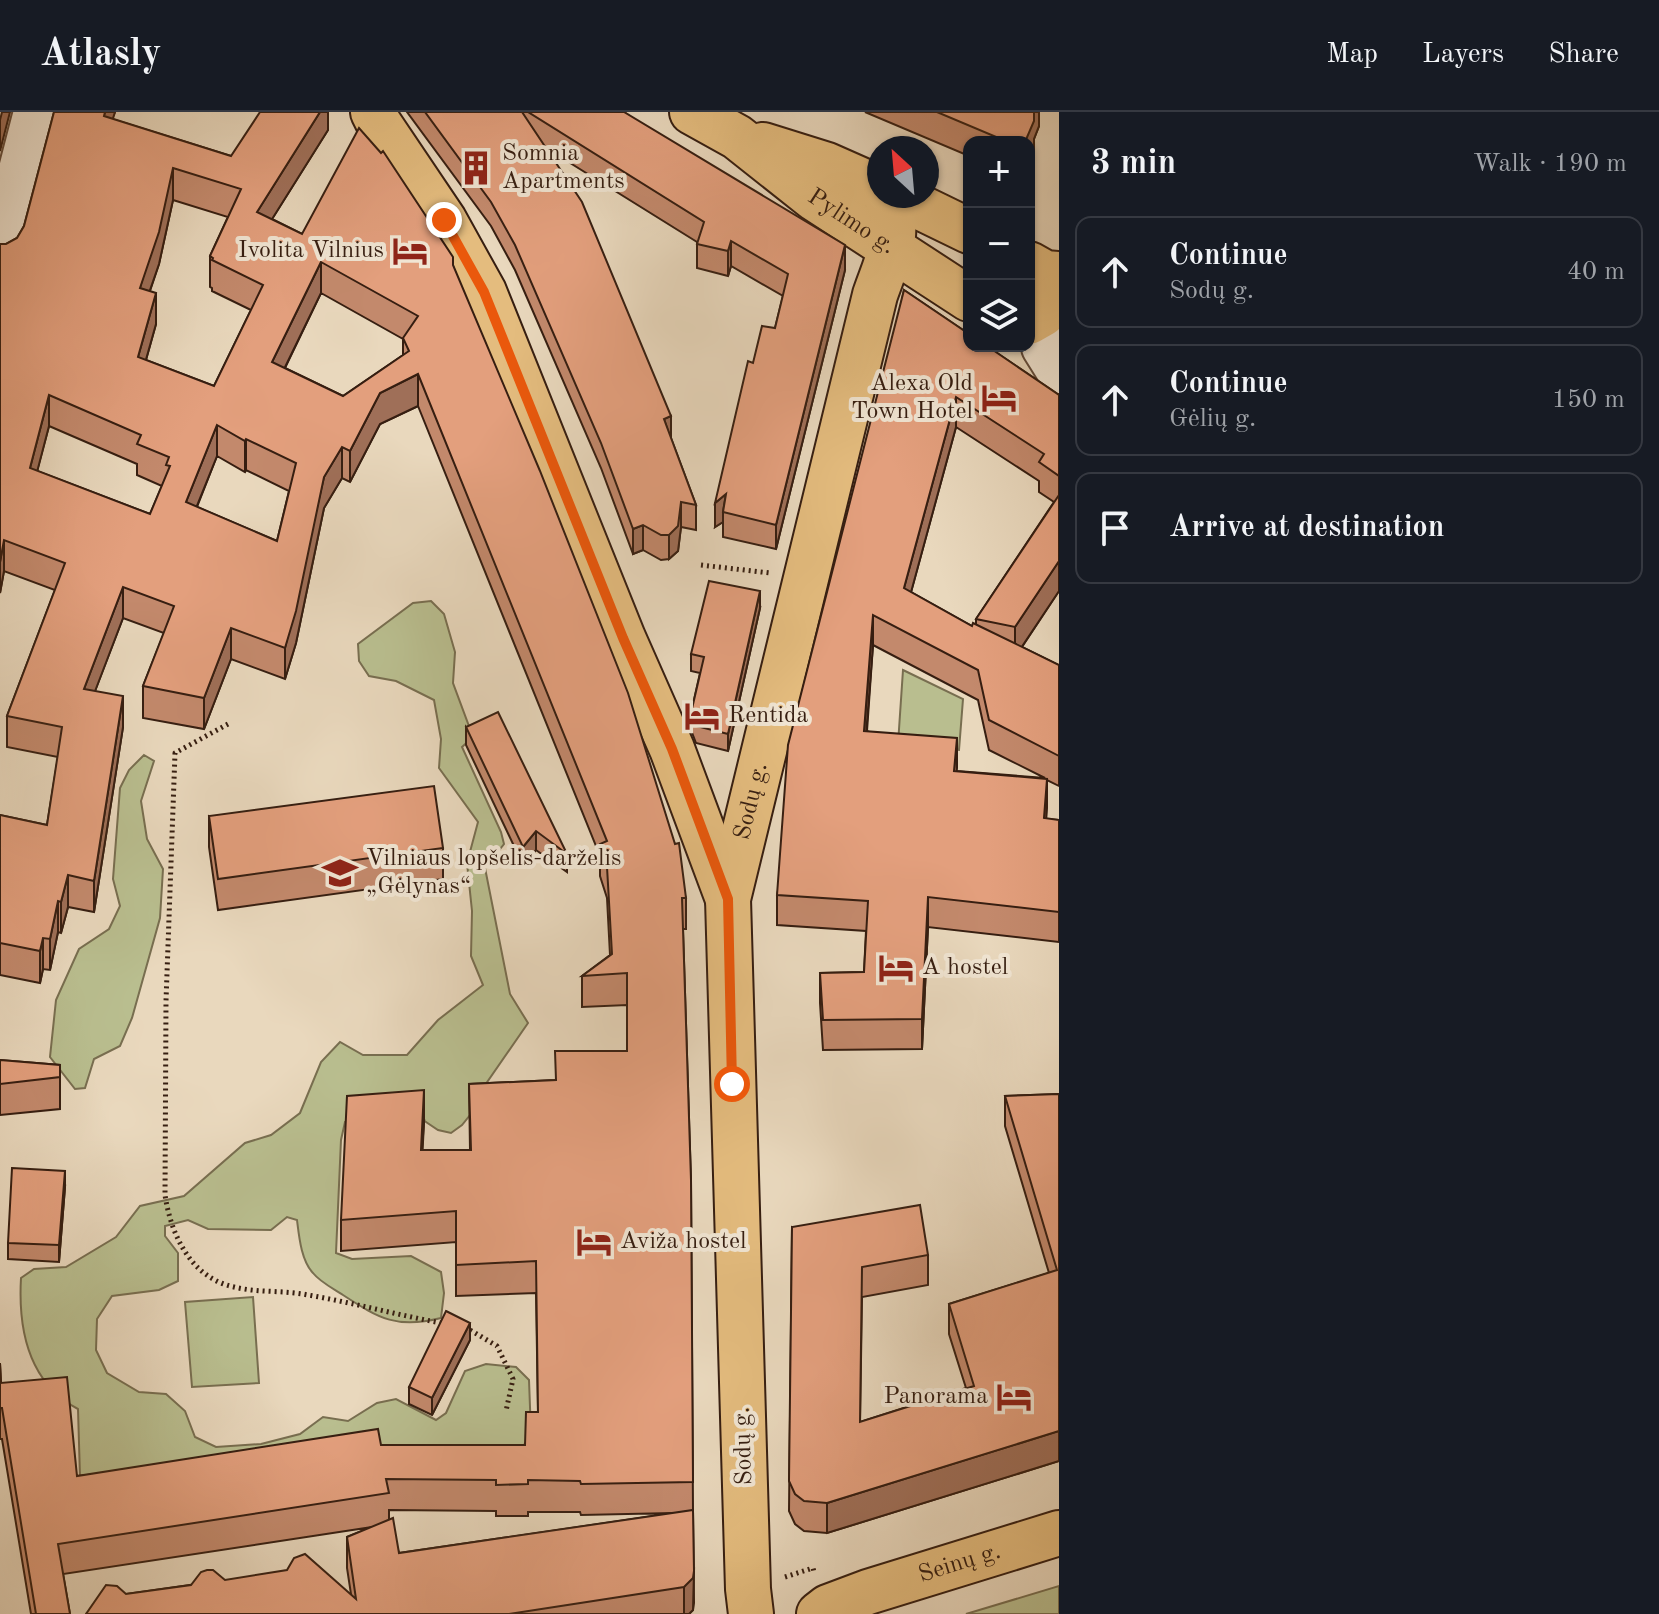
<!DOCTYPE html>
<meta charset="utf-8">
<style>
body{margin:0;font-family:"Old Standard TT",serif;background:#242831;color:#f1f3f6}
.controls{position:absolute;right:24px;top:24px;display:grid;overflow:hidden;border-radius:16px;box-shadow:0 2px 6px #0004}
.controls button{width:72px;height:72px;display:grid;place-items:center;padding:0;border:0;border-bottom:2px solid #363941;background:#171b24;color:#f1f3f6;font:40px sans-serif}
.compass{position:absolute;left:867px;top:24px;width:72px;height:72px;border-radius:50%;background:#171b24;box-shadow:0 2px 6px #0004;rotate:334deg}
.stop{position:absolute;width:24px;height:24px;margin:-18px;border:6px solid #ea580c;border-radius:50%;background:#fff}
.stop.end{background:#ea580c;border-color:#fff;box-shadow:0 2px 8px #0008}
.list{margin:0;padding:0;list-style:none}
h2{display:flex;justify-content:space-between;align-items:center;height:104px;margin:0;padding:0 32px;font-size:34px}
h2 small{font-size:26px;font-weight:400;color:#9ea1a6}
.list li{display:grid;grid-template-columns:52px 1fr auto;gap:24px;align-items:center;box-sizing:border-box;height:112px;margin:0 16px 16px;padding:0 16px;border:2px solid #363941;border-radius:16px}
.list b{display:block;font-size:30px;white-space:nowrap}
.list p{margin:0;font-size:26px;white-space:nowrap;color:#9ea1a6}
.list em{font-size:26px;font-style:normal;color:#9ea1a6}
.icon{flex:none;width:44px;height:44px;fill:none;stroke:currentColor;stroke-width:2;stroke-linecap:round;stroke-linejoin:round}
.map{position:relative;flex:none;width:1059px;height:1502px;overflow:hidden}
header{display:flex;align-items:center;gap:48px;box-sizing:border-box;height:112px;padding:0 40px;background:#171b24;border-bottom:2px solid #363941}
header strong{font-size:38px}
nav{display:flex;gap:44px;margin-inline-start:auto;font-size:28px}
main{display:flex}
aside{flex:1;background:#171b24}
.map>svg:first-child{display:block}
</style>
<header>
<strong>Atlasly</strong>
<nav><a>Map</a><a>Layers</a><a>Share</a></nav>
</header>
<main>
<div class="map">
<svg width="1059" height="1502" viewBox="0 0 1059 1502">
<rect width="100%" height="100%" fill="#e9d8bd"/>
<filter id="stains"><feTurbulence type="fractalNoise" baseFrequency=".0025" numOctaves="4"/><feColorMatrix values="0 0 0 0 .2 0 0 0 0 .09 0 0 0 0 .02 0 0 0 .5 -.17"/></filter>
<radialGradient id="worn" r=".72"><stop offset=".6" stop-color="#630" stop-opacity="0"/><stop offset="1" stop-color="#630" stop-opacity=".3"/></radialGradient>
<g fill="#b9be8f" stroke="#786e50" stroke-width="2">
<path d="M 431,489 L 444,502 L 455,540 L 453,571 L 473,625 L 462,635 L 501,720 L 504,732 L 485,756 L 510,882 L 528,911 L 481,979 L 478,993 L 462,1013 L 451,1021 L 438,1018 L 420,1006 L 345,1010 L 341,1028 L 336,1141 L 352,1147 L 411,1144 L 441,1160 L 444,1181 L 441,1206 C 397,1217 380,1207 343,1183 C 334,1177 320,1170 313,1161 C 301,1148 299,1124 297,1108 L 287,1105 L 271,1118 L 208,1117 L 188,1108 L 165,1114 L 165,1124 L 178,1141 L 178,1169 L 159,1178 L 112,1184 L 97,1207 L 96,1238 L 107,1261 L 139,1280 L 166,1282 L 185,1299 L 195,1325 L 216,1335 L 261,1332 L 300,1322 L 323,1305 L 348,1309 L 377,1291 L 396,1287 L 436,1308 L 446,1301 L 465,1259 L 486,1252 L 516,1255 L 529,1268 L 531,1322 L 515,1347 L 80,1365 L 78,1297 C 29,1271 18,1218 21,1166 L 34,1157 L 66,1155 L 116,1125 L 140,1094 L 184,1084 L 245,1031 L 271,1023 L 300,1001 L 321,950 L 340,930 L 363,943 L 407,943 L 438,908 L 483,873 L 471,844 L 472,799 L 467,751 L 478,710 L 439,656 L 441,627 L 434,588 L 396,569 L 369,564 L 359,549 L 358,532 L 413,491 Z"/>
<polygon points="903,558 963,587 959,638 898,632"/>
<polygon points="144,643 154,649 141,689 147,727 163,757 160,806 132,906 120,934 94,947 85,976 75,977 50,945 56,888 79,837 109,817 120,794 113,767 120,676 129,658"/>
<polygon points="253,1185 259,1271 192,1275 185,1190"/>
<polygon points="1059,1474 1059,1502 966,1502"/>
</g>
<g fill="none" stroke-linecap="round" stroke-linejoin="round">
<g stroke="#634c3c" stroke-width="48">
<g id="minor">
<polyline points="0,139 36,0"/>
<polyline points="1046,167 1044,235 1059,259"/>
</g>
</g>
<g stroke="#361e11" stroke-width="48">
<g id="major">
<polyline points="373,0 378,10 444,108 484,180 623,526 672,637 728,787"/>
<path id="s1" d="M 692,0 L 737,25 L 814,86 L 969,187"/>
<polyline points="763,33 827,53 879,76"/>
<polyline points="897,84 969,119"/>
<polyline points="1029,152 1045,161 1059,162"/>
<polyline points="1029,210 1043,202 1059,183"/>
<path id="s2" d="M 751,1502 L 748,1477 L 728,787 L 875,183 C 887,148 903,120 886,84"/>
<path id="s3" d="M 819,1502 L 828,1495 L 868,1480 L 1059,1421"/>
</g>
</g>
<g stroke="#361e11" stroke-width="5" stroke-dasharray="2 4" stroke-linecap="butt">
<polyline points="701,453 770,461"/>
<path d="M 228,612 L 175,641 L 166,889 L 165,1083 C 171,1123 191,1166 234,1175 C 258,1181 284,1178 308,1183 C 355,1191 401,1204 447,1212"/>
<polyline points="465,1215 497,1234 513,1267 506,1299"/>
<polyline points="785,1465 813,1456 814,1460"/>
</g>
<use href="#minor" stroke="#f1e6d4" stroke-width="44"/>
<use href="#major" stroke="#e4bc7e" stroke-width="44"/>
</g>
<g fill="#c3896c" stroke="#361e11" stroke-width="2" fill-rule="evenodd">
<path d="M 54,0 L 115,0 L 112,7 L 231,44 L 328,0 L 328,18 L 272,107 L 302,122 L 453,154 L 686,786 L 686,817 L 683,817 L 691,1068 L 693,1399 L 694,1491 L 693,1498 L 689,1502 L 86,1502 L 126,1482 L 225,1468 L 351,1482 L 347,1456 L 347,1425 L 372,1415 L 63,1462 L 70,1502 L 31,1502 L 2,1327 L 0,1327 L 0,1251 L 1,1271 L 77,1364 L 381,1333 L 525,1333 L 538,1300 L 536,1181 L 456,1184 L 456,1130 L 341,1139 L 341,1108 L 424,1010 L 422,1038 L 470,1038 L 469,972 L 555,968 L 627,939 L 627,893 L 582,895 L 582,864 L 610,843 L 607,786 L 600,764 L 600,744 L 418,294 L 380,312 L 350,370 L 342,366 L 324,396 L 296,531 L 285,567 L 231,547 L 204,617 L 143,606 L 143,574 L 164,521 L 123,506 L 95,579 L 123,615 L 94,800 L 68,795 L 61,821 L 58,820 L 50,858 L 43,857 L 40,871 L 0,863 L 0,703 L 47,713 L 58,645 L 7,635 L 7,604 L 55,478 L 4,459 L 0,481 L 6,132 L 17,126 L 24,114 ZM 173,88 L 228,105 L 210,144 L 210,175 L 212,176 L 212,179 L 251,198 L 214,274 L 146,248 L 156,212 L 150,179 L 159,152 ZM 321,181 L 403,227 L 403,243 L 343,284 L 285,256 ZM 49,314 L 137,352 L 137,363 L 162,374 L 150,402 L 37,359 ZM 217,344 L 245,360 L 246,358 L 289,379 L 277,429 L 197,395 ZM 389,1398 L 496,1399 L 496,1404 L 528,1404 L 528,1400 L 580,1400 L 581,1403 L 674,1401 L 399,1441 L 389,1408 Z"/>
<polygon points="407,0 624,0 845,158 776,437 723,425 723,410 715,415 753,251 775,216 783,184 731,154 728,164 697,156 697,130 546,36 671,326 696,393 696,418 681,415 678,439 669,447 661,448 643,438 633,442 601,356 515,158 491,114"/>
<polygon points="865,0 1039,0 1039,14 1034,27 1034,39 1029,30 969,30 969,44"/>
<path d="M 904,178 L 1059,283 L 1059,479 L 1022,535 L 1059,553 L 1059,674 L 1047,668 L 1046,707 L 1059,708 L 1059,830 L 928,815 L 922,937 L 823,938 L 820,891 L 820,861 L 864,860 L 866,819 L 777,813 L 777,783 ZM 956,315 L 1039,369 L 1039,380 L 1054,390 L 976,507 L 976,513 L 972,514 L 911,480 ZM 873,533 L 978,588 L 989,638 L 1045,666 L 957,659 L 867,619 Z"/>
<polygon points="760,496 728,639 696,631 691,618 691,601 700,561 691,559 691,542"/>
<polygon points="466,615 567,742 567,760 536,738 523,753 466,633"/>
<polygon points="209,704 443,736 443,767 218,798 209,735"/>
<polygon points="0,948 60,953 60,997 0,1003"/>
<polygon points="1059,982 1059,1349 827,1421 804,1419 795,1412 789,1399 792,1115 928,1143 928,1173 862,1185 860,1310 966,1276 949,1222 949,1192 1049,1161 1005,1014 1005,984"/>
<polygon points="65,1075 59,1150 8,1147 8,1131"/>
<polygon points="470,1228 432,1303 409,1292 409,1275"/>
</g>
<g fill="#9f6f58" stroke="#361e11" stroke-width="2">
<polygon points="2,0 10,0 0,39 0,8"/>
<polygon points="105,0 115,0 104,35 104,4"/>
<polygon points="320,0 328,0 328,18 257,131 257,100"/>
<polygon points="1034,0 1039,0 1039,14 1034,27 1034,39 1029,51 1029,30 1025,30"/>
<polygon points="173,56 173,88 159,152 140,207 140,176"/>
<polygon points="731,129 731,154 728,164 728,139"/>
<polygon points="845,133 845,158 776,437 776,413"/>
<polygon points="321,150 321,181 272,282 272,250"/>
<polygon points="156,181 156,212 138,276 138,245"/>
<polygon points="418,262 418,294 380,312 350,370 350,339 380,281"/>
<polygon points="49,283 49,314 30,387 30,356"/>
<polygon points="956,285 956,315 904,506 904,476"/>
<polygon points="671,304 671,328 664,307"/>
<polygon points="217,313 217,344 186,421 186,390"/>
<polygon points="246,327 246,358 245,360 245,329"/>
<polygon points="342,335 342,366 324,396 296,531 285,567 285,536 324,365"/>
<polygon points="726,382 723,400 723,410 715,415 715,391"/>
<polygon points="681,390 681,415 678,439 669,447 669,423"/>
<polygon points="643,413 643,438 633,442 633,417"/>
<polygon points="4,428 4,459 0,481 0,450"/>
<polygon points="1059,449 1059,479 1015,545 1015,515"/>
<polygon points="123,475 123,506 84,608 84,577"/>
<polygon points="760,479 760,496 728,639 728,622"/>
<polygon points="873,503 873,533 864,649 864,619"/>
<polygon points="231,516 231,547 204,617 204,586"/>
<polygon points="123,584 123,615 94,800 94,769"/>
<polygon points="957,626 957,656 954,689 954,659"/>
<polygon points="1047,667 1047,696 1044,736 1044,706"/>
<polygon points="536,719 536,738 523,753 523,735"/>
<polygon points="68,763 68,795 61,821 61,790"/>
<polygon points="928,785 928,815 922,937 922,907"/>
<polygon points="58,789 58,820 50,858 50,827"/>
<polygon points="43,826 43,857 40,871 40,839"/>
<polygon points="424,978 424,1010 421,1070 421,1038"/>
<polygon points="65,1059 65,1075 59,1150 59,1133"/>
<polygon points="470,1211 470,1228 432,1303 432,1286"/>
<polygon points="1059,1319 1059,1349 827,1421 827,1391"/>
<polygon points="694,1459 693,1498 689,1502 684,1502 684,1475"/>
</g>
<g fill="#e39f7d" stroke="#361e11" stroke-width="2" fill-rule="evenodd">
<path d="M 54,0 L 105,0 L 104,4 L 231,44 L 260,0 L 320,0 L 257,100 L 302,122 L 359,16 L 381,41 L 383,39 L 453,145 L 453,153 L 540,359 L 628,581 L 675,732 L 679,731 L 686,786 L 682,786 L 691,1068 L 693,1370 L 581,1372 L 580,1369 L 528,1368 L 528,1372 L 496,1373 L 496,1368 L 386,1367 L 389,1381 L 58,1432 L 70,1502 L 36,1502 L 2,1296 L 0,1296 L 0,1251 L 1,1271 L 67,1265 L 77,1364 L 378,1317 L 381,1333 L 525,1333 L 526,1300 L 538,1300 L 536,1149 L 456,1153 L 456,1099 L 341,1108 L 347,984 L 424,978 L 421,1038 L 471,1038 L 469,972 L 556,968 L 555,939 L 627,939 L 627,861 L 582,864 L 612,842 L 607,755 L 600,732 L 607,729 L 418,262 L 380,281 L 350,339 L 342,335 L 324,365 L 296,499 L 285,536 L 231,516 L 204,586 L 143,574 L 174,494 L 123,475 L 84,577 L 123,584 L 94,769 L 68,763 L 61,790 L 58,789 L 50,827 L 43,826 L 40,839 L 0,831 L 0,703 L 47,713 L 62,615 L 7,604 L 65,451 L 4,428 L 0,450 L 0,132 L 6,132 L 17,126 L 24,114 ZM 173,56 L 241,77 L 210,144 L 213,146 L 212,148 L 263,173 L 214,274 L 138,245 L 156,181 L 140,176 L 159,120 ZM 321,150 L 418,204 L 403,226 L 409,239 L 343,284 L 272,250 ZM 49,283 L 141,323 L 137,332 L 169,345 L 166,353 L 170,354 L 150,402 L 30,356 ZM 217,313 L 245,329 L 246,327 L 296,351 L 277,429 L 186,390 Z"/>
<polygon points="425,0 522,0 582,90 671,304 664,307 696,393 681,390 678,414 669,423 661,423 643,413 633,417 601,331 515,133 491,90"/>
<polygon points="528,0 624,0 845,133 776,413 723,400 726,382 715,391 748,249 753,251 762,214 775,216 788,162 731,129 728,139 697,132 704,110"/>
<polygon points="937,0 1034,0 1034,9 1025,30 1008,30"/>
<polygon points="904,178 969,222 969,234 987,234 1059,283 1059,364 1039,350 1044,342 956,285 904,476 972,514 973,511 1059,553 1059,644 989,608 978,558 873,503 864,619 957,626 954,659 1047,667 1044,706 1059,708 1059,800 928,785 922,907 823,908 820,861 864,860 868,789 777,783 788,633"/>
<polygon points="1059,383 1059,449 1015,515 976,507"/>
<polygon points="709,469 760,479 728,622 696,614 691,601 704,545 691,542"/>
<polygon points="498,600 567,742 536,719 523,735 466,615"/>
<polygon points="434,674 443,736 218,767 209,704"/>
<polygon points="0,948 60,953 60,965 0,972"/>
<polygon points="1059,982 1059,1319 827,1391 804,1389 795,1382 789,1369 792,1115 920,1093 928,1143 862,1155 860,1310 974,1274 949,1192 1057,1158 1005,984"/>
<polygon points="12,1056 65,1059 59,1133 8,1131"/>
<polygon points="446,1199 470,1211 432,1286 409,1275"/>
<polygon points="693,1398 694,1459 693,1466 684,1475 509,1502 86,1502 106,1473 117,1474 126,1482 191,1473 201,1460 207,1458 213,1458 225,1468 287,1458 294,1446 305,1442 356,1487 347,1425 393,1406 399,1441"/>
</g>
<g fill="none" stroke-linecap="round" stroke-linejoin="round">
<polyline stroke="#ea580c" stroke-width="10" points="444,108 484,180 623,526 672,637 728,787 732,972"/>
</g>
<defs>
<g id="building-bare" transform="scale(2.76)"><path d="M-4-6H4V6H1V3H-1V6H-4ZM-2.5-4.3h1.7v1.8h-1.7ZM.8-4.3h1.7v1.8H.8ZM-2.5-1h1.7V.8h-1.7ZM.8-1h1.7V.8H.8Z" fill="#8f2418" stroke="#f1e6d4" stroke-width="2.5" paint-order="stroke"/></g>
<g id="hotel-bare" transform="scale(2.76)"><path d="M-6-4.5h1.5V1H6V5H4.5V3h-9V5H-6ZM-4 0a1.8 1.8 0 1 1 3.6 0ZM.5 0V-2.5h3Q6-2.5 6 0Z" fill="#8f2418" stroke="#f1e6d4" stroke-width="2.5" paint-order="stroke"/></g>
<g id="school-bare" transform="scale(2.76)"><path d="M0-5L7-2L0 1L-7-2ZM-4 1L0 2.5L4 1V4Q0 6-4 4Z" fill="#8f2418" stroke="#f1e6d4" stroke-width="2.5" paint-order="stroke"/></g>
</defs>
<g fill-rule="evenodd">
<use href="#building-bare" x="476" y="56"/>
<use href="#hotel-bare" x="410" y="139"/>
<use href="#hotel-bare" x="999" y="286"/>
<use href="#hotel-bare" x="702" y="604"/>
<use href="#school-bare" x="340" y="761"/>
<use href="#hotel-bare" x="896" y="856"/>
<use href="#hotel-bare" x="594" y="1130"/>
<use href="#hotel-bare" x="1014" y="1285"/>
</g>
<g text-anchor="middle" dominant-baseline="central" stroke-width="8" stroke-linejoin="round" paint-order="stroke">
<g font-size="24" fill="#361e11" stroke="#f1e6d4" text-anchor="start">
<text x="502" y="42">Somnia<tspan x="502" dy="28">Apartments</tspan></text>
<text x="384" y="139" text-anchor="end">Ivolita Vilnius</text>
<text x="973" y="272" text-anchor="end">Alexa Old<tspan x="973" dy="28">Town Hotel</tspan></text>
<text x="728" y="604">Rentida</text>
<text x="366" y="747">Vilniaus lopšelis-darželis<tspan x="366" dy="28">„Gėlynas“</tspan></text>
<text x="922" y="856">A hostel</text>
<text x="620" y="1130">Aviža hostel</text>
<text x="988" y="1285" text-anchor="end">Panorama</text>
</g>
<g font-size="24" fill="#361e11" stroke="#f1e6d4">
<text stroke="none"><textPath href="#s1" startOffset="194">Pylimo g.</textPath></text>
<text stroke="none"><textPath href="#s2" startOffset="816">Sodų g.</textPath></text>
<text transform="translate(744 1334) rotate(-92)">Sodų g.</text>
<text stroke="none"><textPath href="#s3" startOffset="150">Seinų g.</textPath></text>
</g>
</g>
<rect width="100%" height="100%" filter="url(#stains)"/>
<rect width="100%" height="100%" fill="url(#worn)"/>
</svg>
<div class="controls">
<button>+</button>
<button>−</button>
<button><svg class="icon" aria-label="layers" viewBox="0 0 24 24"><path d="M12 4l9 5-9 5-9-5zM3 14l9 5 9-5"/></svg></button>
</div>
<svg class="compass" viewBox="-18 -18 36 36"><path d="M0-13l5 13h-10z" fill="#e53935"/><path d="M0 13l5-13h-10z" fill="#9ea1a6"/></svg>
<div class="stop" style="left:732px;top:972px"></div>
<div class="stop end" style="left:444px;top:108px"></div>
</div>
<aside>
<h2>3 min<small>Walk · 190 m</small></h2>
<ul class="list">
<li><svg class="icon" aria-label="ahead" viewBox="0 0 24 24"><path d="M12 20V5M6 11l6-6 6 6"/></svg><div><b>Continue</b><p>Sodų g.</p></div><em>40 m</em></li>
<li><svg class="icon" aria-label="ahead" viewBox="0 0 24 24"><path d="M12 20V5M6 11l6-6 6 6"/></svg><div><b>Continue</b><p>Gėlių g.</p></div><em>150 m</em></li>
<li><svg class="icon" aria-label="arrive" viewBox="0 0 24 24"><path d="M6 21V4h12l-3 4 3 4H6"/></svg><div><b>Arrive at destination</b></div></li>
</ul>
</aside>
</main>
